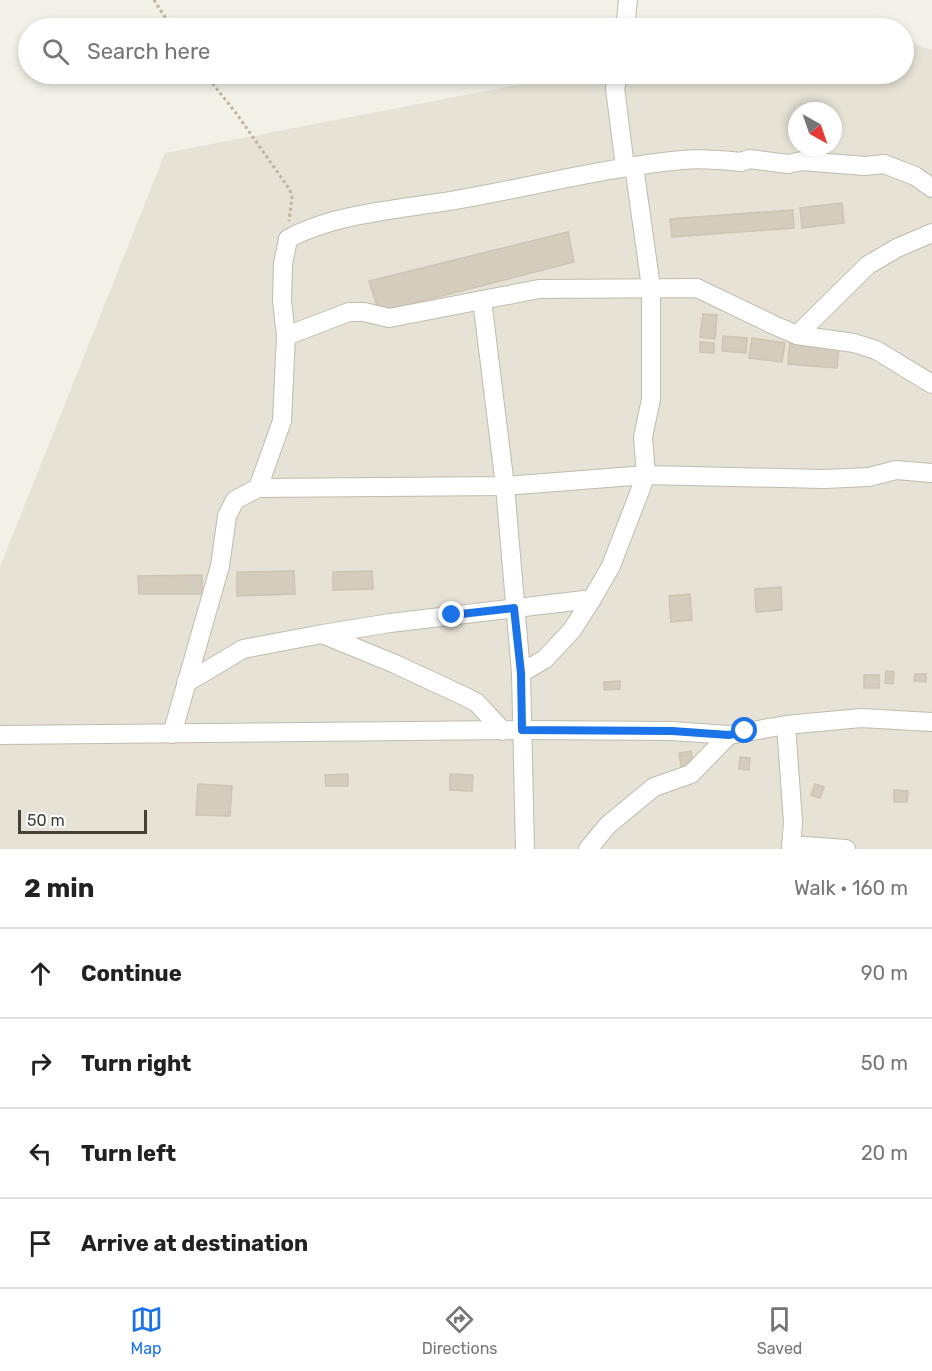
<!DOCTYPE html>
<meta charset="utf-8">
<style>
body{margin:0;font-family:Rubik,sans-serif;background:#f6f6f6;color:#222}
.compass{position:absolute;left:788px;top:102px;width:54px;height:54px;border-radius:50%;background:#fff;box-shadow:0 3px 9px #0003;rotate:140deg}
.scale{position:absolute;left:18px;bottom:15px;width:129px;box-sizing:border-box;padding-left:6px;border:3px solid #464137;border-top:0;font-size:16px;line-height:21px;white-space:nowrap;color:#464137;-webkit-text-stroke:4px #fff;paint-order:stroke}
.stop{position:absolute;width:18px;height:18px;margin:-14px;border:4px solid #1a73e8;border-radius:50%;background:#fff}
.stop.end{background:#1a73e8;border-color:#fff;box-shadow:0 2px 6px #0008}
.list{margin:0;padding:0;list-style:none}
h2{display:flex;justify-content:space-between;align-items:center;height:78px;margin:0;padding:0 24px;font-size:26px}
h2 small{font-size:20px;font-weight:400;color:#767676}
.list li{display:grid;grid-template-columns:39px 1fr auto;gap:18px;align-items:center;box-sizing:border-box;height:90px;padding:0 24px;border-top:2px solid #e0e0e0}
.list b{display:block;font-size:22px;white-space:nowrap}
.list em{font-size:20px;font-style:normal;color:#767676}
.icon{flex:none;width:33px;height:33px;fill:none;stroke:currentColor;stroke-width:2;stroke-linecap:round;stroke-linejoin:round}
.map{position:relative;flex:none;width:932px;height:849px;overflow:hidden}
.search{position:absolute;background:#fff;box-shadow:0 3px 9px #0003;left:18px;right:18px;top:18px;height:66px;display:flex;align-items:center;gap:15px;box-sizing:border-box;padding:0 21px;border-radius:33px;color:#767676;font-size:22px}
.sheet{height:438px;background:#fff}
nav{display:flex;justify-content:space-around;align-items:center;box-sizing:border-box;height:84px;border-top:2px solid #e0e0e0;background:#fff;font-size:16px;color:#767676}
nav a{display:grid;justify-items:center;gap:3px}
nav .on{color:#1a73e8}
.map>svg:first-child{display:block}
</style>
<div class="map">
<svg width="932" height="849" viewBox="0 0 932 849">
<rect width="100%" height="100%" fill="#f3f0e7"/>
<path fill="#e7e2d6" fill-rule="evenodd" d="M 904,41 L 932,50 L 932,849 L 0,849 L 0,567 L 165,153 L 574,74 L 904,74 ZM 797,111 L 833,111 L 833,147 L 797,147 Z"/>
<g fill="#d4ccbd" stroke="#cec4b1" stroke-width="1.5">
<polygon points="842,203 844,223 802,228 800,208"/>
<polygon points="793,210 794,228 672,237 670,219"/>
<polygon points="568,232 574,262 379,312 369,281"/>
<polygon points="703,314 717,315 715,339 700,337"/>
<polygon points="723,336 747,338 746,353 722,351"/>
<polygon points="752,338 785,343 782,362 749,358"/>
<polygon points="790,341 839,345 837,368 788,364"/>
<polygon points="700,342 714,343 714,353 700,352"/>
<polygon points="294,571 295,594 237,596 237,572"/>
<polygon points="372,571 373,589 333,590 333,572"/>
<polygon points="202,575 202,594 139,594 138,576"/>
<polygon points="781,587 782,610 756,612 755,589"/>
<polygon points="690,594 692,620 671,622 669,596"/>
<polygon points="886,671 894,672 893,684 885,683"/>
<polygon points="915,674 926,674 926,682 914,681"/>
<rect x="864" y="675" width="15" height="13"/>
<polygon points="620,681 620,689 604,690 604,682"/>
<polygon points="691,751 694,770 682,772 679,753"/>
<polygon points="740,757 750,758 749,770 739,769"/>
<polygon points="348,774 348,786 326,786 325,775"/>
<polygon points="450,774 473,775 472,791 450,790"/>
<polygon points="198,784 232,786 230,816 196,815"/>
<polygon points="815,784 824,787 820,798 811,795"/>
<polygon points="894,790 908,791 907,802 894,802"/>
</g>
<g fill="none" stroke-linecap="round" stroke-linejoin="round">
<g stroke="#c1bbad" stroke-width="20">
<g id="minor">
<polyline points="625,28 628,0"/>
<polyline points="619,74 615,88 625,167"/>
<path d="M 932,188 L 915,176 L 884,164 L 865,166 L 802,161 L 788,164 L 749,159 L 741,162 C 722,160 702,158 682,160 C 608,167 535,186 461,199 C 407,209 336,212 288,239 L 283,264 L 282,301 L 286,336 L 282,421 L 258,488 L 505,486 L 646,475 L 824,479 L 869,477 L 896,470 L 932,473"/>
<polyline points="482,300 505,486 521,673 525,849"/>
<polyline points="797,335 868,265 897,248 932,233"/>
<polyline points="286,336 349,312 364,312 389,318 539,289 697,288 776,326 797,335 854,343 876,350 932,384"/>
<polyline points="323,634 390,623 592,599"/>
<polyline points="521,673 545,659 572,630 592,599 611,566 646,475 643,437 651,399 651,287 634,166"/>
<polyline points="186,683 243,649 322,634 395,664 466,697 477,703 503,731"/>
<polyline points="786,725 793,822 791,849"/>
<polyline points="172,734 220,566 227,516 235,500 258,488"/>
<polyline points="0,735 522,730 672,731 729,735 786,725 861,718 932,722"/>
<polyline points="791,845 846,849"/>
<polyline points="588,849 608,825 654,787 691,774 729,735"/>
</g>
</g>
<g stroke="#bfb59c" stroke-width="3" stroke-dasharray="3 3" stroke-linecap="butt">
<polyline points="154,0 172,28"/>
<polyline points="205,74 236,113 290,190 292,197 289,221"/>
</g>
<use href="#minor" stroke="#fff" stroke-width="18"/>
</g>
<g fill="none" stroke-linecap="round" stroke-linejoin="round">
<polyline stroke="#1a73e8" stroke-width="8" points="452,615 514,608 521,673 522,730 672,731 729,735 745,731"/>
</g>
</svg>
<svg class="compass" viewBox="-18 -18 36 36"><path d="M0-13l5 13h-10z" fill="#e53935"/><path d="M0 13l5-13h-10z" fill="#767676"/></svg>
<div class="scale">50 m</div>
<div class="stop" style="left:745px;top:731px"></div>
<div class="stop end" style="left:452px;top:615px"></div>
<div class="search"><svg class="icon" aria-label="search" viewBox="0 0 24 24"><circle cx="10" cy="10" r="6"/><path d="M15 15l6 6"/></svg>Search here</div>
</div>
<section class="sheet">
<h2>2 min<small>Walk · 160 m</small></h2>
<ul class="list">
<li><svg class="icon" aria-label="ahead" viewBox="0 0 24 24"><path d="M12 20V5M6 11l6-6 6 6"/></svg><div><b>Continue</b></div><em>90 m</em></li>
<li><svg class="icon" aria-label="right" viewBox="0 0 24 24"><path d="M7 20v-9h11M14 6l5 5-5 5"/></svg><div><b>Turn right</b></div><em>50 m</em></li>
<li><svg class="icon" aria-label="left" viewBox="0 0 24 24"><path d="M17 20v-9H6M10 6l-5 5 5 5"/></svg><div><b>Turn left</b></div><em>20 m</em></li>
<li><svg class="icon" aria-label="arrive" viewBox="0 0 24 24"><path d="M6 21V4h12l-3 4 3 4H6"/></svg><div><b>Arrive at destination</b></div></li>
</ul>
</section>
<nav>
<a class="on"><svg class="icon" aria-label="map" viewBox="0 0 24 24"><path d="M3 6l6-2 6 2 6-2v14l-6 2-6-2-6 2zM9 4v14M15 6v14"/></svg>Map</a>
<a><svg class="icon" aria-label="directions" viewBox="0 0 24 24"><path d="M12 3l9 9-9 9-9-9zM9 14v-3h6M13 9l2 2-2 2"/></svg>Directions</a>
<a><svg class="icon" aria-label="saved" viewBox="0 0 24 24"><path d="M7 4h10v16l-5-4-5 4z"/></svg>Saved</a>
</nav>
